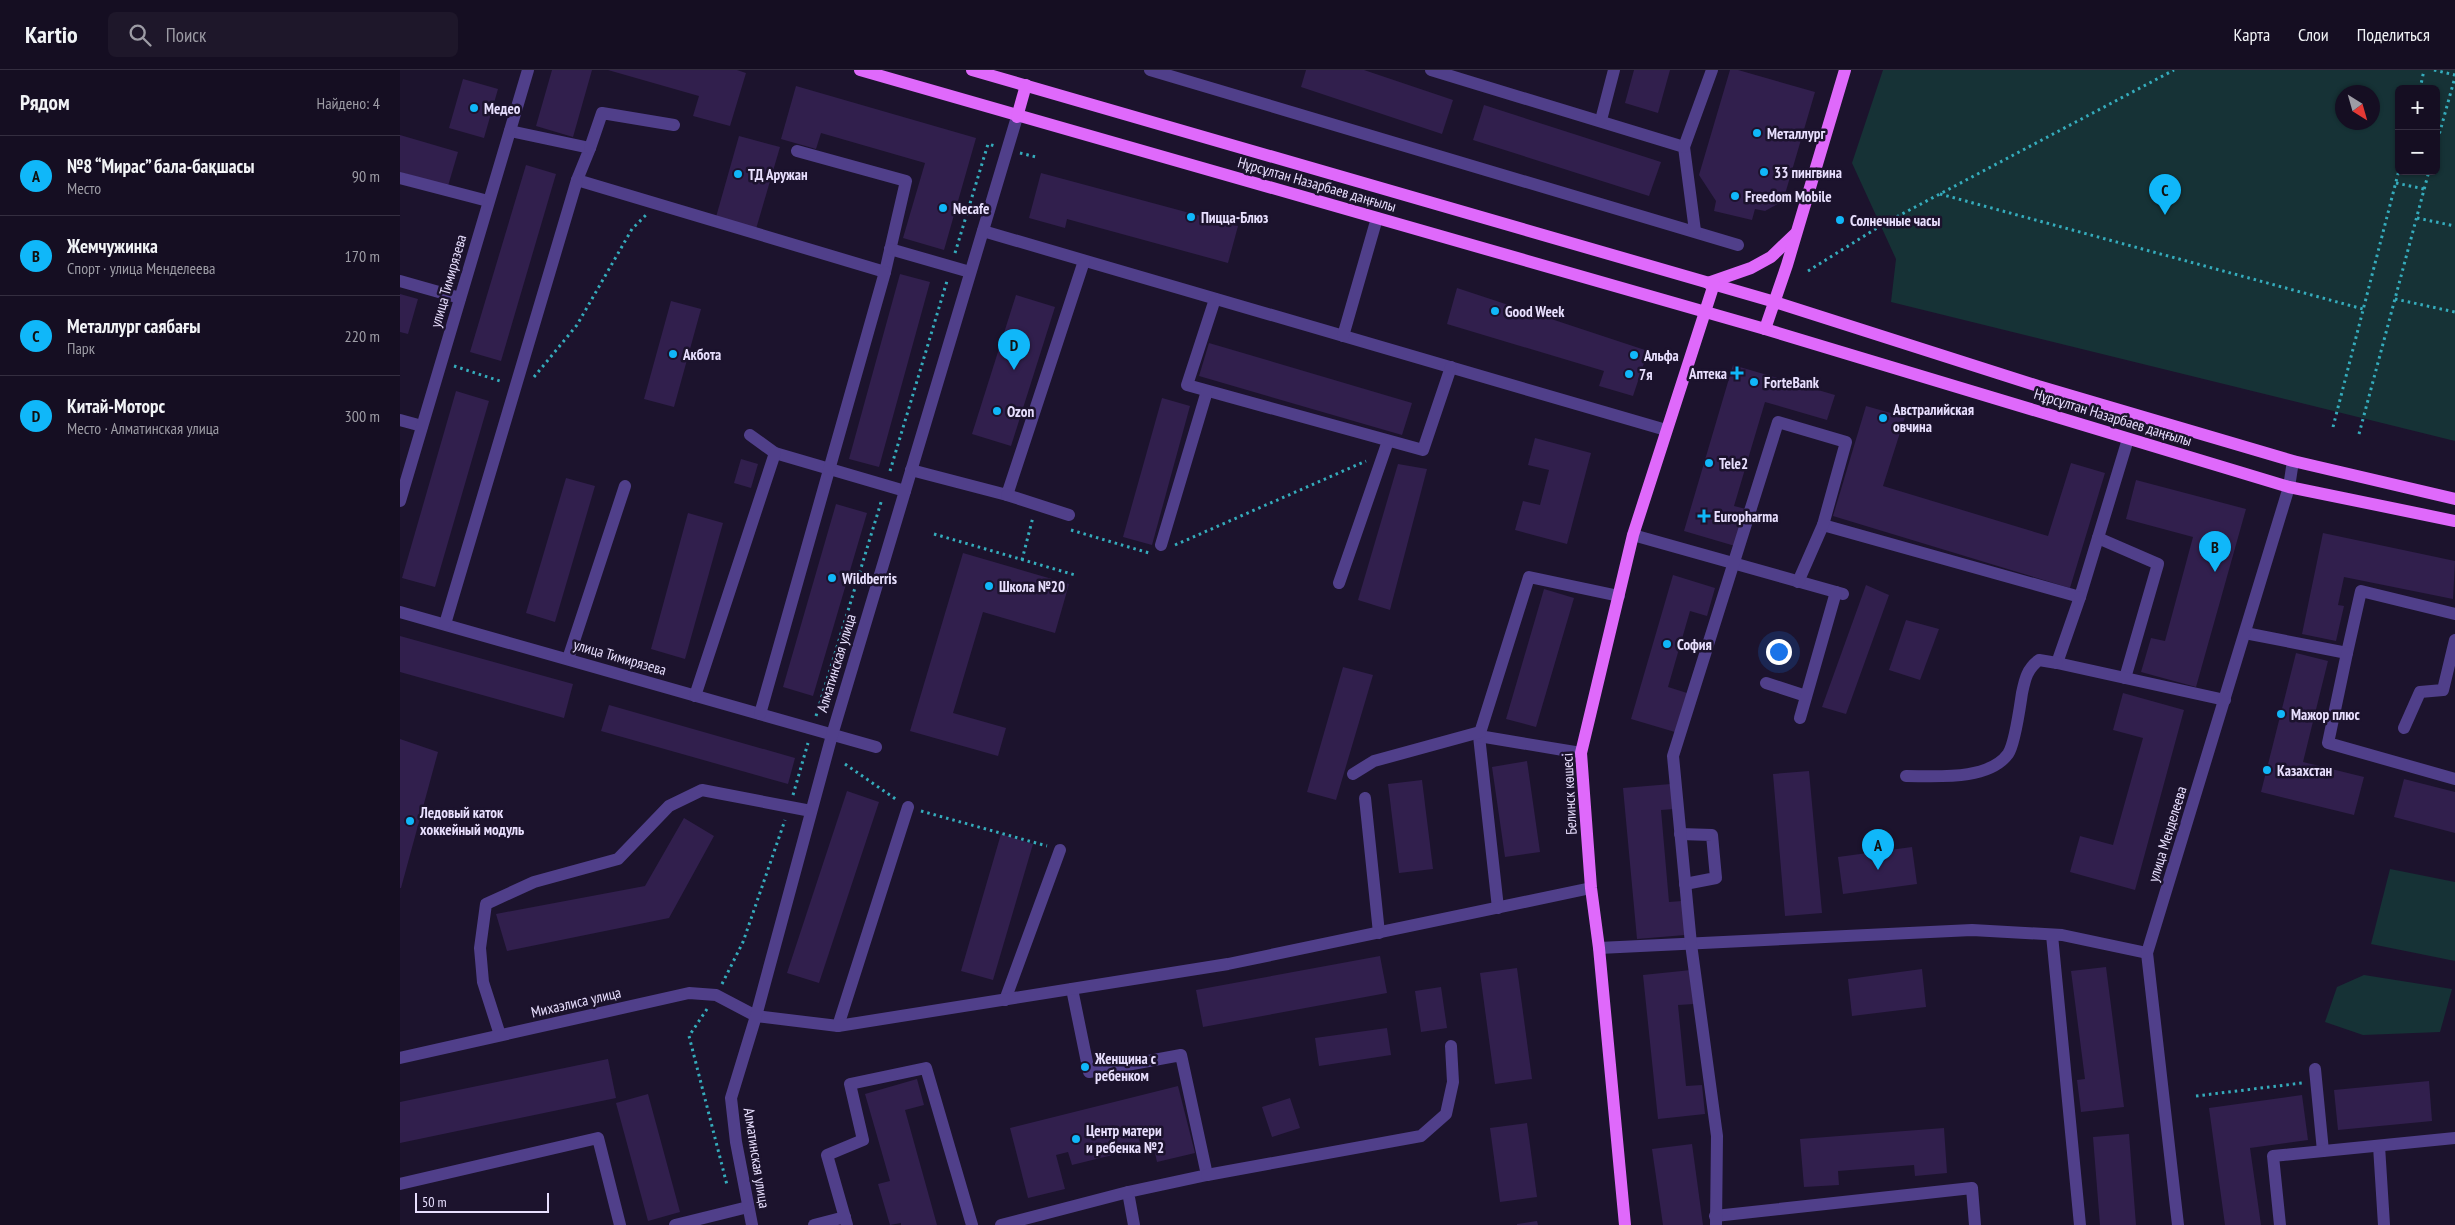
<!DOCTYPE html>
<html lang="ru">
<meta charset="utf-8">
<style>
body{margin:0;font-family:"PT Sans Narrow",sans-serif;background:#1e172a;color:#f1f3f6}
.controls{position:absolute;right:15px;top:15px;display:grid;overflow:hidden;border-radius:8px;box-shadow:0 1px 4px #0004}
.controls button{width:45px;height:45px;display:grid;place-items:center;padding:0;border:0;border-bottom:1px solid #342e40;background:#150e22;color:#f1f3f6;font:25px sans-serif}
.compass{position:absolute;left:1935px;top:15px;width:45px;height:45px;border-radius:50%;background:#150e22;box-shadow:0 1px 4px #0004;rotate:143deg}
.scale{position:absolute;left:15px;bottom:12px;width:134px;box-sizing:border-box;padding-left:5px;border:2px solid #e8dffe;border-top:0;font-size:14px;line-height:18px;white-space:nowrap;color:#e8dffe;-webkit-text-stroke:4px #1c132d;paint-order:stroke}
.you{position:absolute;left:1378px;top:581px;width:18px;height:18px;margin:-12px;border:4px solid #fff;border-radius:50%;background:#1a73e8;box-shadow:0 0 0 8px #1a73e833}
.badge{display:grid;place-items:center;width:32px;height:32px;border-radius:50%;background:#10b7f9;color:#111;font-size:16px;font-weight:700}
.pin{position:absolute;translate:-50% -41px;filter:drop-shadow(0 1px 2px #0008)}
.pin::after{content:'';position:absolute;top:26px;width:18px;height:15px;background:inherit;clip-path:polygon(0 0,100% 0,50% 100%)}
.list{margin:0;padding:0;list-style:none}
h2{display:flex;justify-content:space-between;align-items:center;height:65px;margin:0;padding:0 20px;font-size:21px}
h2 small{font-size:16px;font-weight:400;color:#9d9ca5}
.list li{display:grid;grid-template-columns:32px 1fr auto;gap:15px;align-items:center;box-sizing:border-box;height:80px;padding:0 20px;border-top:1px solid #342e40}
.list b{display:block;font-size:19px;white-space:nowrap}
.list p{margin:0;font-size:16px;white-space:nowrap;color:#9d9ca5}
.list em{font-size:16px;font-style:normal;color:#9d9ca5}
.icon{flex:none;width:28px;height:28px;fill:none;stroke:currentColor;stroke-width:2;stroke-linecap:round;stroke-linejoin:round}
.map{position:relative;flex:none;width:2055px;height:1155px;overflow:hidden}
header{display:flex;align-items:center;gap:30px;box-sizing:border-box;height:70px;padding:0 25px;background:#150e22;border-bottom:1px solid #342e40}
header strong{font-size:24px}
nav{display:flex;gap:28px;margin-inline-start:auto;font-size:18px}
.search{width:350px;height:45px;background:#1e172a;display:flex;align-items:center;gap:12px;box-sizing:border-box;padding:0 18px;border-radius:8px;color:#9d9ca5;font-size:19px}
main{display:flex}
aside{flex:1;background:#150e22}
.map>svg:first-child{display:block}
</style>
<header>
<strong>Kartio</strong>
<div class="search"><svg class="icon" aria-label="search" viewBox="0 0 24 24"><circle cx="10" cy="10" r="6"/><path d="M15 15l6 6"/></svg>Поиск</div>
<nav><a>Карта</a><a>Слои</a><a>Поделиться</a></nav>
</header>
<main>
<aside>
<h2>Рядом<small>Найдено: 4</small></h2>
<ul class="list">
<li><span class="badge">A</span><div><b>№8 “Мирас” бала-бақшасы</b><p>Место</p></div><em>90 m</em></li>
<li><span class="badge">B</span><div><b>Жемчужинка</b><p>Спорт · улица Менделеева</p></div><em>170 m</em></li>
<li><span class="badge">C</span><div><b>Металлург саябағы</b><p>Парк</p></div><em>220 m</em></li>
<li><span class="badge">D</span><div><b>Китай-Моторс</b><p>Место · Алматинская улица</p></div><em>300 m</em></li>
</ul>
</aside>
<div class="map">
<svg width="2055" height="1155" viewBox="0 0 2055 1155">
<rect width="100%" height="100%" fill="#1c132d"/>
<g fill="#163236" fill-rule="evenodd">
<path d="M 1483,0 L 2055,0 L 2055,371 L 1491,232 L 1496,189 L 1452,93 ZM 1999,19 L 2036,19 L 2036,101 L 1999,101 ZM 1942,22 L 1972,22 L 1972,52 L 1942,52 Z"/>
<polygon points="1990,799 2055,812 2055,891 1971,874"/>
<polygon points="1964,905 2052,919 2040,962 1963,965 1925,952 1937,917"/>
</g>
<g fill="#311f4d">
<polygon points="152,0 192,0 173,67 136,56"/>
<polygon points="208,0 337,0 346,3 330,56 293,46 299,26"/>
<polygon points="906,0 964,0 1053,30 1042,64 901,17"/>
<polygon points="1234,0 1270,0 1258,43 1225,33"/>
<polygon points="1330,0 1338,0 1415,22 1383,131 1365,141 1355,139 1352,150 1314,141 1316,131 1299,105"/>
<polygon points="63,9 98,19 84,68 49,58"/>
<polygon points="396,16 576,68 544,180 503,168 525,93 421,63 416,79 381,69"/>
<polygon points="1084,35 1261,92 1249,126 1073,70"/>
<polygon points="0,65 58,82 48,116 0,102"/>
<polygon points="339,66 380,77 356,159 316,147"/>
<polygon points="126,95 156,104 101,291 70,282"/>
<polygon points="641,103 838,156 828,193 667,149 665,158 629,148"/>
<polygon points="500,204 530,212 479,397 449,389"/>
<polygon points="1057,218 1248,281 1233,326 1199,316 1204,301 1047,254"/>
<polygon points="0,224 18,229 8,264 0,262"/>
<polygon points="616,225 655,237 611,376 572,364"/>
<polygon points="271,231 301,239 274,337 244,329"/>
<polygon points="809,273 1012,333 1002,365 799,306"/>
<polygon points="1333,295 1435,325 1427,350 1365,332 1334,436 1346,439 1335,476 1284,461"/>
<polygon points="56,321 89,331 35,517 2,508"/>
<polygon points="762,328 790,336 752,475 723,467"/>
<polygon points="1466,336 1505,347 1483,416 1648,466 1671,393 1705,403 1670,518 1433,446"/>
<polygon points="1135,368 1191,383 1167,474 1115,460 1123,431 1140,435 1149,400 1128,395"/>
<polygon points="341,389 358,394 351,418 334,413"/>
<polygon points="998,394 1027,399 990,540 958,530"/>
<polygon points="166,408 195,416 155,552 126,543"/>
<polygon points="1736,410 1846,439 1796,617 1741,602 1751,568 1765,571 1793,467 1726,449"/>
<polygon points="436,434 467,443 413,626 383,617"/>
<polygon points="288,443 323,453 285,589 251,579"/>
<polygon points="1923,463 2055,491 2053,529 1944,507 1938,535 1944,536 1936,571 1902,564"/>
<polygon points="563,483 669,514 655,563 583,542 553,643 606,658 598,686 510,661"/>
<polygon points="1273,505 1315,518 1307,546 1290,541 1268,617 1287,623 1275,662 1231,649"/>
<polygon points="1466,515 1489,525 1446,644 1422,637"/>
<polygon points="1144,519 1174,528 1136,657 1106,649"/>
<polygon points="1506,550 1539,559 1520,610 1489,600"/>
<polygon points="0,566 173,614 164,648 0,602"/>
<polygon points="1896,583 1928,591 1903,692 1964,707 1954,745 1861,722"/>
<polygon points="943,597 973,605 936,730 907,722"/>
<polygon points="1723,623 1784,640 1735,820 1670,802 1680,766 1713,775 1743,668 1713,660"/>
<polygon points="209,635 395,688 388,714 201,661"/>
<polygon points="0,669 38,682 1,818 0,818"/>
<polygon points="1127,691 1140,782 1105,787 1092,697"/>
<polygon points="1409,701 1422,843 1385,846 1373,704"/>
<polygon points="2004,709 2055,722 2055,763 1994,747"/>
<polygon points="1022,710 1033,799 999,803 988,714"/>
<polygon points="1271,714 1274,739 1261,740 1269,832 1282,831 1285,865 1237,869 1223,718"/>
<polygon points="447,721 479,732 419,913 387,903"/>
<polygon points="284,748 314,766 269,848 107,881 96,844 245,816"/>
<polygon points="601,764 633,774 593,910 561,901"/>
<polygon points="1512,777 1517,814 1443,824 1438,787"/>
<polygon points="980,886 987,923 803,957 796,920"/>
<polygon points="1706,897 1724,1037 1681,1042 1677,1010 1685,1009 1671,901"/>
<polygon points="1117,898 1132,1009 1095,1014 1080,903"/>
<polygon points="1522,899 1526,937 1452,946 1448,909"/>
<polygon points="1291,900 1294,934 1278,935 1286,1016 1302,1015 1305,1044 1258,1049 1243,905"/>
<polygon points="1041,917 1047,958 1021,962 1015,921"/>
<polygon points="987,958 991,985 919,996 915,968"/>
<polygon points="208,989 216,1028 0,1073 0,1032"/>
<polygon points="517,1009 524,1035 505,1040 537,1155 501,1155 501,1153 490,1155 478,1114 490,1111 465,1024"/>
<polygon points="2029,1011 2032,1051 1938,1060 1934,1020"/>
<polygon points="778,1016 795,1083 757,1092 749,1057 737,1060 741,1078 672,1095 668,1082 656,1085 665,1119 628,1128 610,1058"/>
<polygon points="248,1024 280,1142 248,1151 216,1033"/>
<polygon points="1902,1025 1908,1070 1850,1078 1861,1155 1825,1155 1809,1038"/>
<polygon points="890,1028 900,1058 872,1067 862,1037"/>
<polygon points="1127,1053 1137,1127 1100,1132 1090,1058"/>
<polygon points="1544,1058 1547,1103 1515,1106 1514,1095 1438,1101 1439,1115 1404,1117 1400,1069"/>
<polygon points="1729,1064 1736,1155 1700,1155 1693,1067"/>
<polygon points="1292,1074 1303,1155 1263,1155 1252,1079"/>
<polygon points="1137,1151 1138,1155 1117,1155 1117,1154"/>
</g>
<g fill="none" stroke-linecap="round" stroke-linejoin="round">
<g stroke="#35acbc" stroke-width="3" stroke-dasharray="2.5 4" stroke-linecap="butt">
<polyline points="2034,0 2055,5"/>
<polyline points="2020,19 2024,0"/>
<polyline points="2036,76 2055,7"/>
<polyline points="620,83 636,87"/>
<polyline points="1996,113 2024,119"/>
<polyline points="1540,124 1963,239"/>
<polyline points="2017,148 2055,156"/>
<polyline points="555,183 588,74 595,76"/>
<polyline points="1408,201 1485,153 1774,0"/>
<polyline points="1995,229 2055,242"/>
<polyline points="54,296 103,312"/>
<polyline points="134,307 177,255 232,159 246,145"/>
<polyline points="1933,357 1999,100"/>
<polyline points="1959,364 2029,101"/>
<polyline points="490,401 547,211"/>
<polyline points="671,460 749,483"/>
<polyline points="534,464 675,505"/>
<polyline points="775,475 966,391"/>
<polyline points="622,490 633,447"/>
<polyline points="416,646 482,429"/>
<polyline points="445,694 497,730"/>
<polyline points="393,725 408,673"/>
<polyline points="521,741 647,776"/>
<polyline points="322,914 343,872 385,750"/>
<polyline points="307,939 289,966 327,1115"/>
<polyline points="1796,1026 1902,1013"/>
</g>
<g stroke="#503f8a" stroke-width="12">
<polyline points="750,0 1338,175"/>
<polyline points="1031,0 1284,77 1295,161"/>
<polyline points="1201,50 1214,0"/>
<polyline points="110,61 190,78 177,110 485,202 506,111 397,81"/>
<polyline points="1284,77 1312,0"/>
<polyline points="190,78 202,43 274,55"/>
<polyline points="0,108 88,131"/>
<polyline points="583,161 1266,360"/>
<polyline points="490,179 570,202"/>
<polyline points="0,211 60,228"/>
<polyline points="815,229 787,315 1023,380 1051,297"/>
<polyline points="943,266 977,148"/>
<polyline points="0,350 22,356"/>
<polyline points="350,365 375,383 505,421"/>
<polyline points="511,400 607,425 684,191"/>
<polyline points="607,425 669,445"/>
<polyline points="0,431 128,0"/>
<polyline points="1233,465 1443,524"/>
<polyline points="1698,468 1758,494 1725,608"/>
<polyline points="761,475 807,321"/>
<polyline points="1398,512 1423,455 1680,527 1728,369"/>
<polyline points="939,513 988,371"/>
<polyline points="1680,527 1657,593 1825,630"/>
<polyline points="0,542 476,677"/>
<polyline points="45,554 177,110"/>
<polyline points="1845,563 1947,583 1961,521 2055,544"/>
<polyline points="1947,583 1928,673 2055,709"/>
<polyline points="168,589 225,416"/>
<polyline points="1366,613 1406,626"/>
<polyline points="295,626 375,383"/>
<polyline points="360,644 485,202"/>
<polyline points="1400,648 1436,522"/>
<polyline points="2004,658 2020,622 2043,620 2055,570"/>
<polyline points="1079,666 1098,838"/>
<polyline points="1181,683 1079,666 1129,507 1219,526"/>
<polyline points="953,704 974,691 1080,662"/>
<path d="M 1506,706 C 1536,706 1588,711 1608,684 C 1615,674 1620,636 1622,623 C 1625,609 1627,599 1639,590 L 1657,593"/>
<polyline points="965,728 979,863"/>
<polyline points="1280,764 1312,765 1316,808 1285,814"/>
<polyline points="1652,865 1680,1155"/>
<polyline points="1199,878 1572,860 1662,865 1747,883"/>
<polyline points="672,919 689,1002 781,985 807,1105 728,1122 734,1155"/>
<polyline points="605,930 660,780"/>
<polyline points="438,956 508,737"/>
<polyline points="100,965 83,912 80,878 86,834 134,812 218,789 269,736 302,720 411,741"/>
<polyline points="0,988 289,923 316,925 356,946 438,956 828,894 1191,818"/>
<polyline points="1915,999 1923,1081"/>
<polyline points="1979,1076 1984,1155"/>
<polyline points="807,1105 1021,1066 1046,1044 1053,1012 1051,976"/>
<polyline points="0,1114 198,1068 220,1155"/>
<polyline points="1315,1146 1572,1118 1575,1155"/>
<polyline points="275,1155 348,1137"/>
<polyline points="352,1155 336,1072 331,1028 356,946 432,665 617,47"/>
<polyline points="414,1155 445,1147"/>
<polyline points="447,1155 427,1085 463,1070 450,1014 526,998 572,1155"/>
<polyline points="601,1155 728,1122"/>
<polyline points="1316,1155 1317,1066 1291,874 1273,686 1378,352 1446,372 1423,455"/>
<polyline points="1778,1155 1747,883 1889,417 1893,391"/>
<polyline points="1880,1155 1873,1086 2055,1068"/>
</g>
<g stroke="#df69fb" stroke-width="12">
<polyline points="460,0 1365,259 1889,417 2055,451"/>
<polyline points="572,0 1375,232 1638,316 1893,391 2055,429"/>
<polyline points="617,47 626,15"/>
<polyline points="1308,213 1351,198 1371,187 1395,164"/>
<polyline points="1365,259 1387,195 1445,0"/>
<polyline points="1225,1155 1199,878 1191,818 1181,683 1233,465 1314,214"/>
</g>
</g>
<g fill="#10b7f9" stroke="#1c132d" stroke-width="2">
<circle cx="74" cy="38" r="5"/>
<circle cx="1357" cy="63" r="5"/>
<circle cx="1364" cy="102" r="5"/>
<circle cx="338" cy="104" r="5"/>
<circle cx="1335" cy="126" r="5"/>
<circle cx="543" cy="138" r="5"/>
<circle cx="791" cy="147" r="5"/>
<circle cx="1440" cy="150" r="5"/>
<circle cx="1095" cy="241" r="5"/>
<circle cx="273" cy="284" r="5"/>
<circle cx="1234" cy="285" r="5"/>
<path d="M1334.5 295.5h5v5h5v5h-5v5h-5v-5h-5v-5h5z"/>
<circle cx="1229" cy="304" r="5"/>
<circle cx="1354" cy="312" r="5"/>
<circle cx="597" cy="341" r="5"/>
<circle cx="1483" cy="348" r="5"/>
<circle cx="1309" cy="393" r="5"/>
<path d="M1301.5 438.5h5v5h5v5h-5v5h-5v-5h-5v-5h5z"/>
<circle cx="432" cy="508" r="5"/>
<circle cx="589" cy="516" r="5"/>
<circle cx="1267" cy="574" r="5"/>
<circle cx="1881" cy="644" r="5"/>
<circle cx="1867" cy="700" r="5"/>
<circle cx="10" cy="751" r="5"/>
<circle cx="685" cy="997" r="5"/>
<circle cx="676" cy="1069" r="5"/>
</g>
<g text-anchor="middle" dominant-baseline="central" stroke-width="5" stroke-linejoin="round" paint-order="stroke">
<g font-size="15" font-weight="bold" fill="#e8dffe" stroke="#1c132d" text-anchor="start">
<text x="84" y="38">Медео</text>
<text x="1367" y="63">Металлург</text>
<text x="1374" y="102">33 пингвина</text>
<text x="348" y="104">ТД Аружан</text>
<text x="1345" y="126">Freedom Mobile</text>
<text x="553" y="138">Necafe</text>
<text x="801" y="147">Пицца-Блюз</text>
<text x="1450" y="150">Солнечные часы</text>
<text x="1105" y="241">Good Week</text>
<text x="283" y="284">Акбота</text>
<text x="1244" y="285">Альфа</text>
<text x="1327" y="303" text-anchor="end">Аптека</text>
<text x="1239" y="304">7я</text>
<text x="1364" y="312">ForteBank</text>
<text x="1493" y="339">Австралийская<tspan x="1493" dy="17">овчина</tspan></text>
<text x="607" y="341">Ozon</text>
<text x="1319" y="393">Tele2</text>
<text x="1314" y="446">Europharma</text>
<text x="442" y="508">Wildberris</text>
<text x="599" y="516">Школа №20</text>
<text x="1277" y="574">София</text>
<text x="1891" y="644">Мажор плюс</text>
<text x="1877" y="700">Казахстан</text>
<text x="20" y="742">Ледовый каток<tspan x="20" dy="17">хоккейный модуль</tspan></text>
<text x="695" y="988">Женщина с<tspan x="695" dy="17">ребенком</tspan></text>
<text x="686" y="1060">Центр матери<tspan x="686" dy="17">и ребенка №2</tspan></text>
</g>
<g font-size="15" fill="#e8dffe" stroke="#1c132d">
<text transform="translate(917 114) rotate(16)">Нұрсұлтан Назарбаев даңғылы</text>
<text transform="translate(48 211) rotate(-74)">улица Тимирязева</text>
<text transform="translate(1713 347) rotate(17)">Нұрсұлтан Назарбаев даңғылы</text>
<text transform="translate(220 587) rotate(16)">улица Тимирязева</text>
<text transform="translate(436 593) rotate(-73)">Алматинская улица</text>
<text transform="translate(1169 724) rotate(-93)">Белинск көшесі</text>
<text transform="translate(1767 764) rotate(-73)">улица Менделеева</text>
<text transform="translate(176 932) rotate(-13)">Михаэлиса улица</text>
<text transform="translate(357 1088) rotate(81)">Алматинская улица</text>
</g>
</g>
</svg>
<div class="controls">
<button>+</button>
<button>−</button>
</div>
<svg class="compass" viewBox="-18 -18 36 36"><path d="M0-13l5 13h-10z" fill="#e53935"/><path d="M0 13l5-13h-10z" fill="#9d9ca5"/></svg>
<div class="scale">50 m</div>
<div class="you"></div>
<div class="pin badge" style="left:1478px;top:800px">A</div>
<div class="pin badge" style="left:1815px;top:502px">B</div>
<div class="pin badge" style="left:1765px;top:145px">C</div>
<div class="pin badge" style="left:614px;top:300px">D</div>
</div>
</main>
